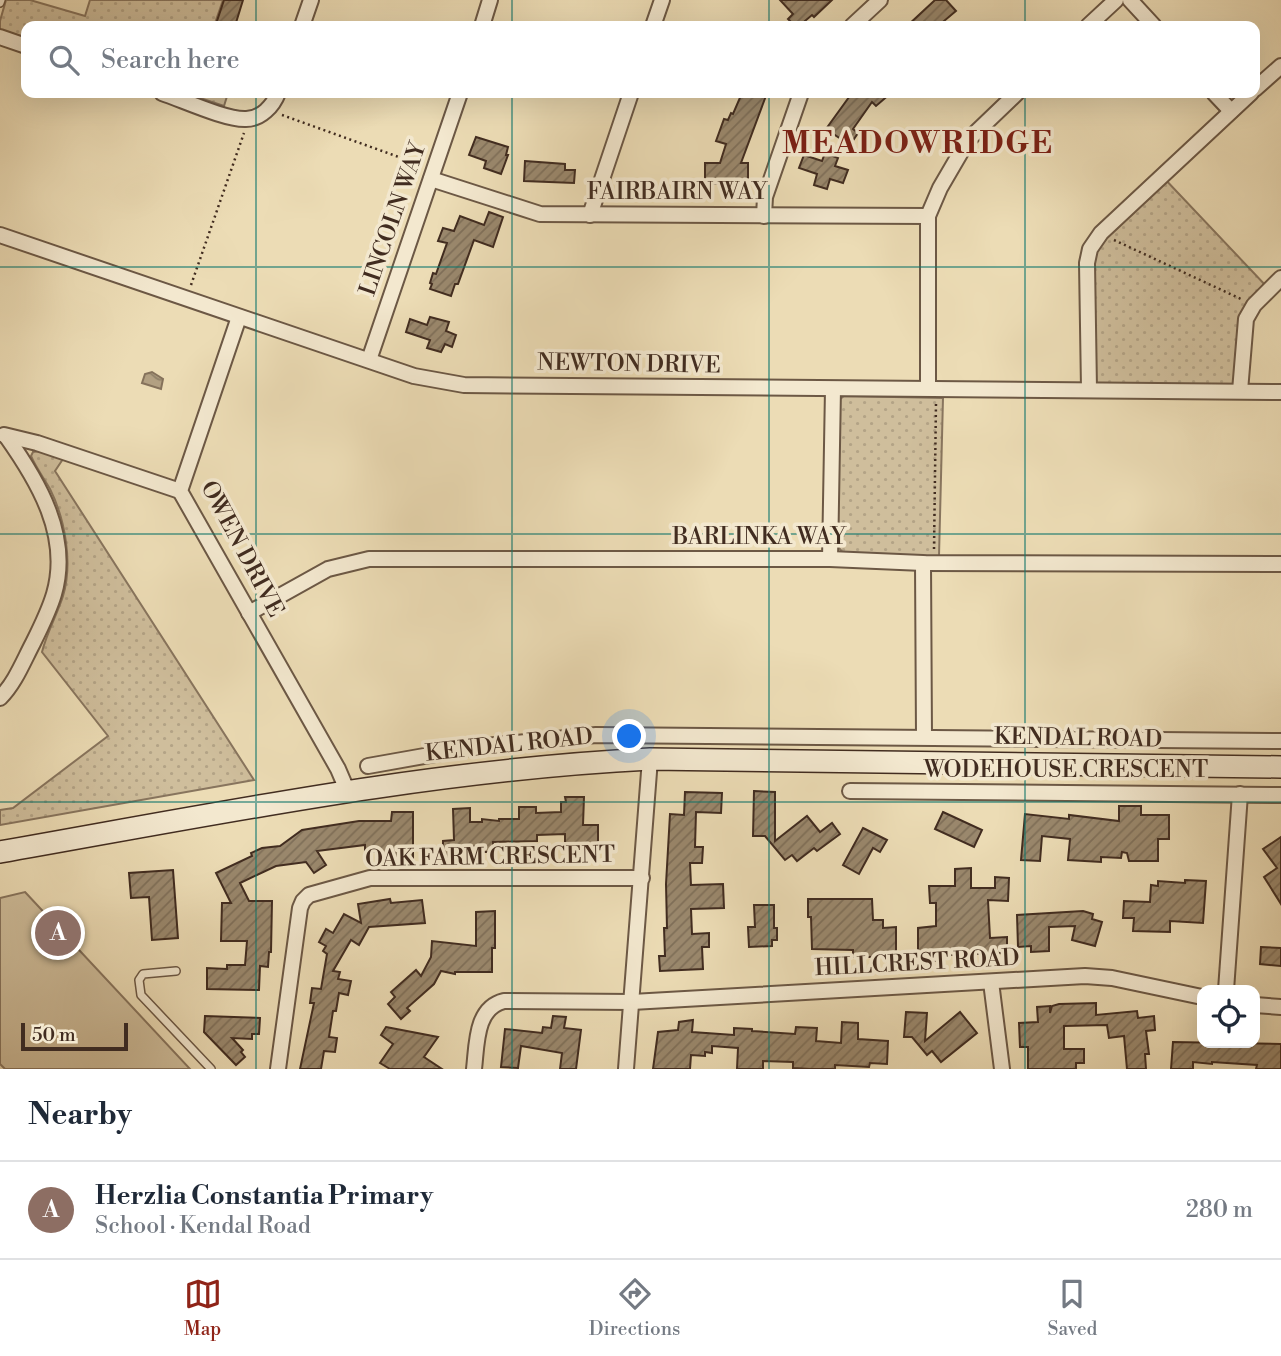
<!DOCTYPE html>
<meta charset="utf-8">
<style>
body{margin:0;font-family:"Libre Bodoni",serif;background:#f2f2f3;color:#1f2937}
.controls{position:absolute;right:21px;bottom:21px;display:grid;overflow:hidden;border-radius:14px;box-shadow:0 7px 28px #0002}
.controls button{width:63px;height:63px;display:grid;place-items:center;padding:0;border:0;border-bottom:2px solid #e0e1e3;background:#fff;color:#1f2937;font:35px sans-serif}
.scale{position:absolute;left:21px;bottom:18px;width:107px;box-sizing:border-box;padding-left:7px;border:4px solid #412c20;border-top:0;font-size:19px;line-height:24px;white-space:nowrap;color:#412c20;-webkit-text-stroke:5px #f3e8cf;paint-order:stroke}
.you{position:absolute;left:630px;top:737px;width:24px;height:24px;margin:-18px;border:5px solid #fff;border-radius:50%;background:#1a73e8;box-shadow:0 0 0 10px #1a73e833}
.badge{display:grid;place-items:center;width:46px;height:46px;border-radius:50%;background:#8f2418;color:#fff;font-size:23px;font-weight:700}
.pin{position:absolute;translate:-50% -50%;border:4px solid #fff;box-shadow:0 2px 7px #0006}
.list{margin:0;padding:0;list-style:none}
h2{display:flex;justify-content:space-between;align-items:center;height:91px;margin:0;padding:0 28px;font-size:30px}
h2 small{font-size:23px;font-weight:400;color:#747a83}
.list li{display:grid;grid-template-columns:46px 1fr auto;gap:21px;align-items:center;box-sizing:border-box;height:98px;padding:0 28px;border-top:2px solid #e0e1e3}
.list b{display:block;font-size:26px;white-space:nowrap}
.list p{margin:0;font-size:23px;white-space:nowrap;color:#747a83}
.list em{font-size:23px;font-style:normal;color:#747a83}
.icon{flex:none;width:38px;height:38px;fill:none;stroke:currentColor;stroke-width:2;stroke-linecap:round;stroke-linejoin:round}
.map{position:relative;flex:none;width:1281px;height:1069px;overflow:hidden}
.search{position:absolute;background:#fff;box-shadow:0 7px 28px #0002;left:21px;right:21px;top:21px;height:77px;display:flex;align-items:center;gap:18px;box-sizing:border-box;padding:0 24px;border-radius:14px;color:#747a83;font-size:26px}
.sheet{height:189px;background:#fff}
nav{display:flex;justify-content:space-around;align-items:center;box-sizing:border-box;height:98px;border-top:2px solid #e0e1e3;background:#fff;font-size:19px;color:#747a83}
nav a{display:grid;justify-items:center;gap:4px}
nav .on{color:#8f2418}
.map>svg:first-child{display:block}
</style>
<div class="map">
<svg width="1281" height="1069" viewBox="0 0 1281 1069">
<defs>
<pattern id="park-dots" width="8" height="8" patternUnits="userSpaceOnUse" patternTransform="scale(1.75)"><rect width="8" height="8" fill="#cfbe9c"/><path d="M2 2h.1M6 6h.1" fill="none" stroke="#b3a386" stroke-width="1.8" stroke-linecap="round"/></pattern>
<pattern id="water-waves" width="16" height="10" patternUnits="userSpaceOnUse" patternTransform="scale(1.75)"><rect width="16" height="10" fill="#b2a082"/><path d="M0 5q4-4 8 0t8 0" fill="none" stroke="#92836a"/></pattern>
<pattern id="building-hatch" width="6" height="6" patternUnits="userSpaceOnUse" patternTransform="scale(1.75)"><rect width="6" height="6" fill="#9a886d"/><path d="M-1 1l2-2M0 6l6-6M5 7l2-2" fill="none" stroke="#7f6f59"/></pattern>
</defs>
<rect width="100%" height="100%" fill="#ecdcb5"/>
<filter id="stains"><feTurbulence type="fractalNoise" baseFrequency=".00286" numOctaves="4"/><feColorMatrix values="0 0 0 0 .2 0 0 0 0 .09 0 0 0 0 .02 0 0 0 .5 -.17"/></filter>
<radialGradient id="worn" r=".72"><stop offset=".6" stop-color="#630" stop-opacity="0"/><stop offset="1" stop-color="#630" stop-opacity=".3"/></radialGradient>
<g fill="url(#park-dots)" stroke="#88755e" stroke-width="2">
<polygon points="6,0 30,0 85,16 90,0 223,0 214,26 26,26 26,39 0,30 0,21"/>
<polygon points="185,93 228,93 224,106"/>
<polygon points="1162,176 1268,288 1250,305 1240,391 1090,389 1090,257 1101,234"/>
<polygon points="844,396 943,398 939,556 934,563 844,554 839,548 836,539 839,400"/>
<path d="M 40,451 L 63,459 L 55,471 L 254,780 L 0,825 L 0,810 L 13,808 L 108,736 L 42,652 C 47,632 57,615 63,596 C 73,563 65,519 50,489 C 44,478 36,468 31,456 L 33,452 Z"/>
</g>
<polygon fill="#cfbe9c" stroke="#88755e" stroke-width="2" points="25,892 190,1069 5,1069 0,1064 0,898"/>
<polygon fill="url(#water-waves)" stroke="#85725b" stroke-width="2" points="152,372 163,379 161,389 142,383 145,374"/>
<g fill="url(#building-hatch)" stroke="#412c20" stroke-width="2">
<polygon points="224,0 243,0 235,26 216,24"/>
<polygon points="780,0 832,0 814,17 812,15 799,26 795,26 788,19 793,14"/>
<polygon points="935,0 946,0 956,11 944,21 949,26 907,26"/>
<polygon points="742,93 767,93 741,163 748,163 748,184 705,184 705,163 720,163 726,144 716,141 724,119 728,120 731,113 733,114"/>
<polygon points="852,93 891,93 876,106 872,102 853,129 858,133 850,145 826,129"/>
<polygon points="476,137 508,147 506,155 508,155 501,174 484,168 486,161 469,155"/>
<polygon points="825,153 838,158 835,166 848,170 843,183 830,179 827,189 814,185 817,174 799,168 804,155 822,161"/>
<polygon points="525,161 565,164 565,170 575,170 574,183 524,181"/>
<polygon points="489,212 503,217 493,247 474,240 458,284 455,284 451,296 430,289 432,284 430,283 433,273 436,274 447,243 438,241 443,228 454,231 460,216 484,225"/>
<polygon points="430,317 449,322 446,331 456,335 452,347 445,344 441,352 427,348 430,340 406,332 410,319 427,325"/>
<polygon points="754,791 775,792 775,841 807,816 820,832 832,823 840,834 817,851 814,848 797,861 792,855 785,860 765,836 753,836"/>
<polygon points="685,792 722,793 721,813 696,812 695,847 703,847 702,863 690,863 691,885 723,884 724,908 691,909 692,934 709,933 709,947 702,947 703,969 660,971 659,956 665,956 664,928 667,928 666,884 670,814 684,815"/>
<polygon points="565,797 584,797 583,825 598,825 598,851 565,851 565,834 537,835 537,841 493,842 493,852 482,852 482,846 460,847 461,858 443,858 443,841 454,840 453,809 470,808 470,822 482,822 482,819 499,821 499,819 519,819 519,807 536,807 536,813 561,812 561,802 566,802"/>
<polygon points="1119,806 1141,806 1141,815 1169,815 1169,839 1158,839 1158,861 1129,861 1127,853 1122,852 1121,858 1101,857 1101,862 1068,860 1070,839 1042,836 1040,861 1021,860 1025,814 1069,819 1069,815 1119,821"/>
<polygon points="392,812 413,812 413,859 377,859 377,852 365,852 365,845 317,851 326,865 314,873 306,862 276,866 240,883 249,901 272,901 271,952 269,952 268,967 260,966 259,990 207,989 207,968 227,969 227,965 245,965 247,941 221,941 222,903 231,903 216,873 252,856 251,853 262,848 280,846 302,830 359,821 391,821"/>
<polygon points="943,812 982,830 974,847 935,829"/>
<polygon points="863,828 887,840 880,852 873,848 859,874 843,865"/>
<polygon points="1281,837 1281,904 1264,877 1277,868 1263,849"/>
<polygon points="971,868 971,888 995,888 995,877 1009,878 1008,901 988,900 990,938 1007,937 1007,953 946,955 946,959 935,961 935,956 926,957 925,951 918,952 918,928 936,926 936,903 930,903 929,886 955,886 955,869"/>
<polygon points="173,870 178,938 152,940 149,897 131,898 129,873"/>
<polygon points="1185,880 1206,881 1203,923 1170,921 1170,932 1133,931 1134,918 1123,918 1124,901 1150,902 1151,885 1158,886 1158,881 1185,883"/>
<polygon points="390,899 391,903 422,900 425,923 369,927 359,945 351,940 333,971 340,972 338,979 351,981 348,995 339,993 336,1011 333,1011 329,1037 337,1038 335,1052 324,1051 321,1069 300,1069 314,1003 310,1003 312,988 321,989 327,954 323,951 326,946 319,942 326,929 333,933 344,914 361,923 358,904"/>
<polygon points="808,899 872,899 873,920 883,920 883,928 896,927 896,957 853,957 853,950 812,949 811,917 808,917"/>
<polygon points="754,905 774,905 774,928 777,928 777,940 772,940 772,946 749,947 748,927 755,927"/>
<polygon points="495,911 495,948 492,948 492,972 455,972 455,974 441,971 434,984 407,1008 410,1011 401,1019 388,1004 395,997 391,992 416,970 421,976 431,957 432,941 476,946 476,912"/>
<polygon points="1083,911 1093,914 1092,919 1102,922 1095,946 1072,940 1075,926 1049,927 1049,951 1031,952 1031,946 1018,947 1017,915"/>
<polygon points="1261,947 1281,948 1281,966 1260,964"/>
<polygon points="1096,1003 1096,1015 1137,1011 1138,1018 1154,1016 1155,1030 1146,1031 1149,1054 1145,1054 1146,1069 1127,1069 1124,1036 1109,1038 1107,1025 1064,1026 1064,1049 1084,1049 1084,1063 1076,1063 1076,1069 1028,1069 1028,1047 1020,1047 1019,1023 1038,1022 1037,1007 1050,1006 1050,1013 1052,1006 1059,1004"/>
<polygon points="906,1012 927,1013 925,1041 960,1012 977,1033 941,1062 932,1051 927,1055 912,1037 904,1037"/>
<polygon points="205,1016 260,1018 259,1034 252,1034 252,1039 232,1038 243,1050 241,1052 245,1057 236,1065 204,1032"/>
<polygon points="553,1016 566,1017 564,1028 581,1030 576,1069 560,1069 562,1053 521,1046 518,1068 501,1067 505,1029 542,1033 543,1027 551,1028"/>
<polygon points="693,1020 692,1032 734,1035 734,1028 752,1029 752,1031 795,1034 796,1027 817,1028 816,1041 841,1043 842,1022 858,1023 858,1039 888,1041 887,1064 870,1063 869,1067 835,1065 835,1069 810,1069 793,1068 793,1062 763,1061 763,1069 737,1069 738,1048 712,1046 712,1053 705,1052 705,1056 691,1055 690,1069 653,1069 658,1032 678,1030 679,1022"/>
<polygon points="386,1027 438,1037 424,1057 442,1069 390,1069 380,1063 393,1044 381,1035"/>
<polygon points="1173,1042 1281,1044 1281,1069 1256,1069 1257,1065 1212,1062 1212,1064 1193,1062 1193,1069 1171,1069"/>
</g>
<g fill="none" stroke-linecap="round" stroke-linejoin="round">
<g stroke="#6c5845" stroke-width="10">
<g id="lane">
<polyline points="0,3 1,0"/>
<polyline points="176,971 143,974 139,980 141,995 211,1069"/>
</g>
</g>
<g stroke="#6c5845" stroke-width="18">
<g id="street">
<polyline points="1130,0 1154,26"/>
<polyline points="302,26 311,0"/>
<polyline points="482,26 490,0"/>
<polyline points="653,26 662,0"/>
<polyline points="852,26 880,0"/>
<polyline points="1088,26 1116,0"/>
<polyline points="0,37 26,46"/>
<polyline points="1255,89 1281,66"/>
<path d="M 162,93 C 183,100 226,120 246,119 C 261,119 273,106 278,93"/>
<polyline points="1214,93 1231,111"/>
<polyline points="431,179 540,214 928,216"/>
<polyline points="590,215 631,93"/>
<polyline points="764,216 765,197 801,93"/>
<polyline points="0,235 414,376 464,385 1281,392"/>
<polyline points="239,317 180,491 338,769 347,790"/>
<polyline points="369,360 460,93"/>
<polyline points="928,388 928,216 940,188 968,140 1017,93"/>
<polyline points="1089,389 1087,263 1090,249 1101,233 1251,93"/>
<polyline points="1240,391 1246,319 1254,305 1281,278"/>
<polyline points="4,435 37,443 180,491"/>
<polyline points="830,559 833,389"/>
<polyline points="923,563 924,737"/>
<polyline points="249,613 328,569 369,559 830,559 923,563 1281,564"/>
<path d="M 0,698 C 15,683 23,662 33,643 C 41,627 49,611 54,594 C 71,536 38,481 6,436"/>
<polyline points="368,766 475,747 596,735 1281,741"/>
<polyline points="850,791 1281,795"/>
<polyline points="991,982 1002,1069"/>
<polyline points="1226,990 1240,794"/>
<polyline points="1255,1005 1281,1007"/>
<polyline points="278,1069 300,908 303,901 309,895 370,878 642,878"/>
<path d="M 474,1069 C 477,1045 475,1008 504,1001 L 632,1002 L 1085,976 L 1112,978 L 1202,997"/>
<polyline points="626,1069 650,759"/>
</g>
</g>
<g stroke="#412c20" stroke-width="24">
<path id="secondary" d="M 0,852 C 216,814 430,770 650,759 L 1281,767"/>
</g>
<g stroke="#412c20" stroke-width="2.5" stroke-dasharray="2 3.5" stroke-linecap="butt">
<polyline points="282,115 421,165"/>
<polyline points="1114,240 1241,299"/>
<polyline points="191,285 244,133"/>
<polyline points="934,549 936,402"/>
</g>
<use href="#lane" stroke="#f3e8cf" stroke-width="7"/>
<use href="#street" stroke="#f3e8cf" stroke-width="14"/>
<use href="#secondary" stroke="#f3e8cf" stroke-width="21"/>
</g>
<path fill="none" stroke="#0f766e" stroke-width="2" stroke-opacity="0.55" d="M 256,0 L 256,26M 512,0 L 512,26M 769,0 L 769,26M 1025,0 L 1025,26M 256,93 L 256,1069M 512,93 L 512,1069M 769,93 L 769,1069M 1025,93 L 1025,1069M 0,267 L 1281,267M 0,534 L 1281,534M 0,802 L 1281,802"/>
<g text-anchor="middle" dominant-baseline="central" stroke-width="7" stroke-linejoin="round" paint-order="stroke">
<g font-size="23" fill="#412c20" stroke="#f3e8cf">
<text x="677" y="192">FAIRBAIRN WAY</text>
<text transform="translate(393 219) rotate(-71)">LINCOLN WAY</text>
<text transform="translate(629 364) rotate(1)">NEWTON DRIVE</text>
<text x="759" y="537">BARLINKA WAY</text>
<text transform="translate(242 549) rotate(62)">OWEN DRIVE</text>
<text transform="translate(1078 738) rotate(1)">KENDAL ROAD</text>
<text transform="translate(509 745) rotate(-6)">KENDAL ROAD</text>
<text x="1066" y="770">WODEHOUSE CRESCENT</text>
<text transform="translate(490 857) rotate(-1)">OAK FARM CRESCENT</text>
<text transform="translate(917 963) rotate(-3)">HILLCREST ROAD</text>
</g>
<g font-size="30" font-weight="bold" letter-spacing="2" fill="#7a1f14" stroke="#f3e8cf">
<text x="918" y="144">MEADOWRIDGE</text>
</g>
</g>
<rect width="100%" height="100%" filter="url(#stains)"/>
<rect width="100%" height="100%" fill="url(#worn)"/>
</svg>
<div class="controls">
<button><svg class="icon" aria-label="locate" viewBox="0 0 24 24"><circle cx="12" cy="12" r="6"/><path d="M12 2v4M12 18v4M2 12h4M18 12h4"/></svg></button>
</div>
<div class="scale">50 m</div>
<div class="you"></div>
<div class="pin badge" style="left:58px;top:933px;background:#8d6e63">A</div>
<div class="search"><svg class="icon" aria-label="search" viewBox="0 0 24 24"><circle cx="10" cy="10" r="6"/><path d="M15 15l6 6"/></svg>Search here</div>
</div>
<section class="sheet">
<h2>Nearby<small></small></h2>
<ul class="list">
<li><span class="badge" style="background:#8d6e63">A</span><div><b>Herzlia Constantia Primary</b><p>School · Kendal Road</p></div><em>280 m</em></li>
</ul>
</section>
<nav>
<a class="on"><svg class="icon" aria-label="map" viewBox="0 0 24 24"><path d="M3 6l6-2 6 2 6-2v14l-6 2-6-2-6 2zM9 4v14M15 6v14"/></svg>Map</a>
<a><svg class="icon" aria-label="directions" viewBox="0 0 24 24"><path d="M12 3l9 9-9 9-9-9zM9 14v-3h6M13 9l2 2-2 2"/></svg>Directions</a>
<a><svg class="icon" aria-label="saved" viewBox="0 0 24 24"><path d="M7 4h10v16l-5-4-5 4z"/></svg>Saved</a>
</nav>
